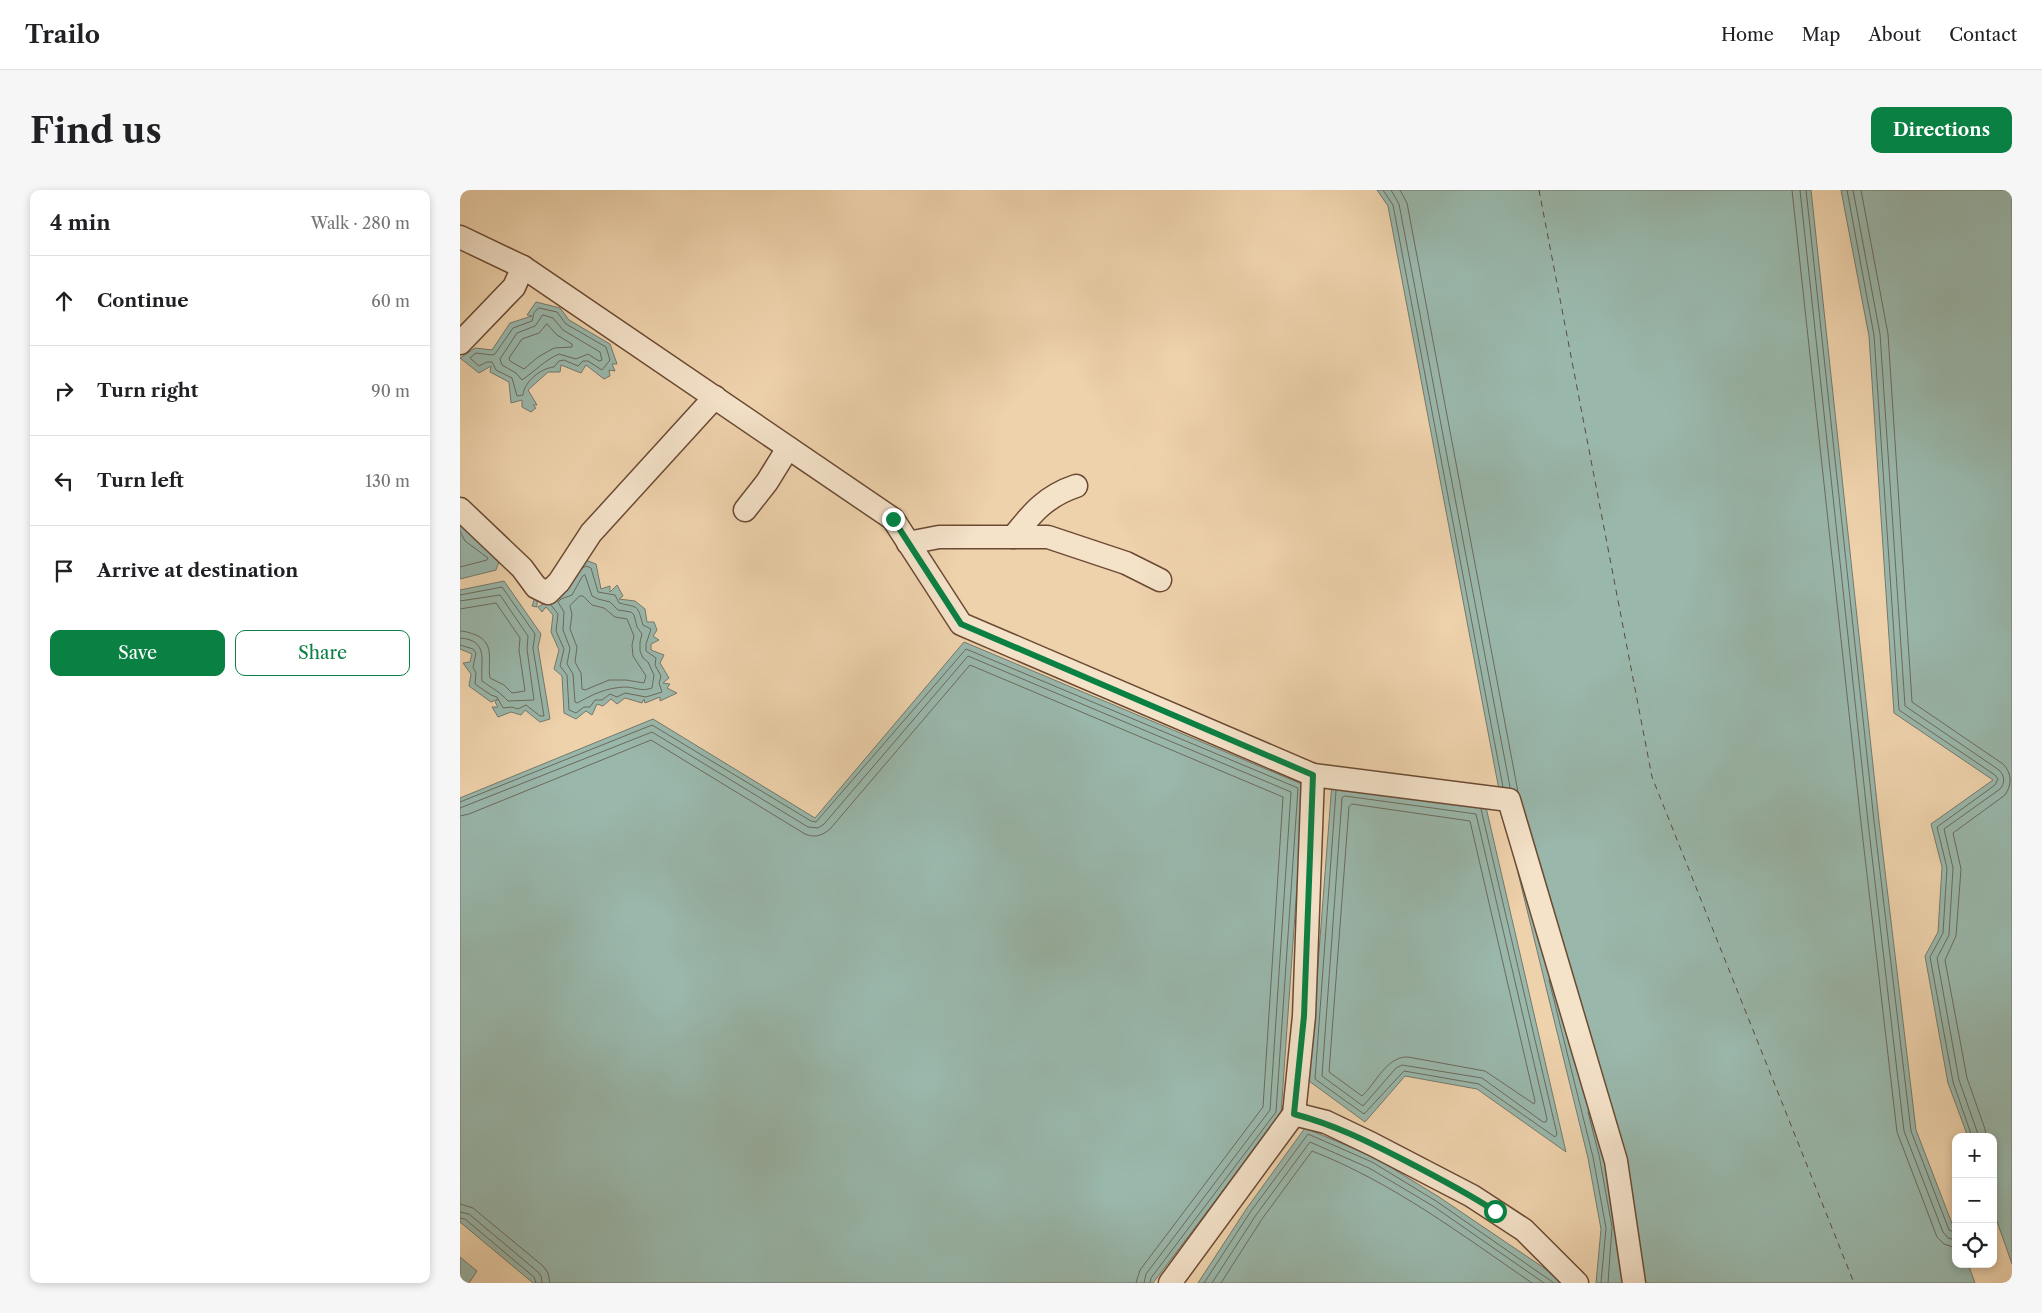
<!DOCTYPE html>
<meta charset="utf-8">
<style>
body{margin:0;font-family:"Libre Caslon Text",serif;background:#f6f6f6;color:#202124}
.controls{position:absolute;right:15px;bottom:15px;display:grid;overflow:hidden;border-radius:10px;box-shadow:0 2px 8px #0003}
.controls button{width:45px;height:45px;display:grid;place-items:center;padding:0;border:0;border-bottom:1px solid #e0e0e0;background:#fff;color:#202124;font:25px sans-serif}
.stop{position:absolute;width:15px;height:15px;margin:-11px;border:4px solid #0b8043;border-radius:50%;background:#fff}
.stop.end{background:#0b8043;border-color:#fff;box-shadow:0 1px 5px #0008}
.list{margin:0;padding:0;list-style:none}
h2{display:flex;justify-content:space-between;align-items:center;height:65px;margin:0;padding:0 20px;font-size:21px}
h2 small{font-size:16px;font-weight:400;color:#757577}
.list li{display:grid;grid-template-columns:32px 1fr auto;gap:15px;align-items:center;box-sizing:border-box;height:90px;padding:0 20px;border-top:1px solid #e0e0e0}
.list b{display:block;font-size:19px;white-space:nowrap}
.list em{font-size:16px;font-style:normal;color:#757577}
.actions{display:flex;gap:10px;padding:15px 20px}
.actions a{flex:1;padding:11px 0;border:1px solid #0b8043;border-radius:10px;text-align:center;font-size:18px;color:#0b8043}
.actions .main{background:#0b8043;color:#fff}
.icon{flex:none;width:28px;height:28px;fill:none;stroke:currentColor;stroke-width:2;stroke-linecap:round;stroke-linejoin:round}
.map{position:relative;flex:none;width:1552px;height:1093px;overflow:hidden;border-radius:10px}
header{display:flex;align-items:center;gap:30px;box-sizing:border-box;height:70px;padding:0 25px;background:#fff;border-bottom:1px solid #e0e0e0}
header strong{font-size:24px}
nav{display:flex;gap:28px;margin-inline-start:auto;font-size:18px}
.intro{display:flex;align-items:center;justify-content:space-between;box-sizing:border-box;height:120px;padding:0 30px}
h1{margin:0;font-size:35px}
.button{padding:12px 22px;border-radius:10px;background:#0b8043;color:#fff;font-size:18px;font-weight:700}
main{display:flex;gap:30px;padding:0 30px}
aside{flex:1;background:#fff;border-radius:10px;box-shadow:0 2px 8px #0003}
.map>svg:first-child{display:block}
</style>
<header>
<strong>Trailo</strong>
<nav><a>Home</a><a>Map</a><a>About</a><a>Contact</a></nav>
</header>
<div class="intro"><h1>Find us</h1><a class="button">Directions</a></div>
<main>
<aside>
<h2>4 min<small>Walk · 280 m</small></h2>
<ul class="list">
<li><svg class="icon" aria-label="ahead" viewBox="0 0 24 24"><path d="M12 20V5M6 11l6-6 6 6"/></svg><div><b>Continue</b></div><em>60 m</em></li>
<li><svg class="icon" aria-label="right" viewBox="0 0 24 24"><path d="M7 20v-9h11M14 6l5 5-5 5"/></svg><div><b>Turn right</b></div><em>90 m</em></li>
<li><svg class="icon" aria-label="left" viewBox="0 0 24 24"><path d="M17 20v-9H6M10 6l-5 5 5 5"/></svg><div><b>Turn left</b></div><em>130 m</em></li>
<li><svg class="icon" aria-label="arrive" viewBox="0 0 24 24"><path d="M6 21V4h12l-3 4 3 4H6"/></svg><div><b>Arrive at destination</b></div></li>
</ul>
<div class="actions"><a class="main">Save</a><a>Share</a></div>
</aside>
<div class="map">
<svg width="1552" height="1093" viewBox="0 0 1552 1093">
<rect width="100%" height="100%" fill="#eed2ac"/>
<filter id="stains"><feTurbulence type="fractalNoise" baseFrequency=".004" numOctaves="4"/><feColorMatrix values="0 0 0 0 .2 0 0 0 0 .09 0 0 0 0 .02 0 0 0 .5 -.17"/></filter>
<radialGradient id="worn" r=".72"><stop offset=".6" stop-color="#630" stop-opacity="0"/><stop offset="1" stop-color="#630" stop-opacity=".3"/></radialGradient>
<g fill="#99b7ab" stroke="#75796b">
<polygon points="917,0 1351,0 1419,631 1456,940 1496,1044 1496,1074 1508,1074 1515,1093 1136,1093 1141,1039 1128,968 1044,626 928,16"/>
<polygon points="1381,0 1552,0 1552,1074 1533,1020 1533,947 1508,947 1488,893 1465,766 1478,742 1482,677 1471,634 1533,590 1434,523 1409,146"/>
<polygon points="76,112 100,118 109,130 150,154 157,174 152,174 155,181 149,180 150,186 144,189 126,175 121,183 101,175 100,182 88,182 68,200 77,215 73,215 76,218 71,222 62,217 62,210 51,213 49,192 30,182 31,176 19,183 0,168 15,158 32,160 50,133 72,126 67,125"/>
<polygon points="0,326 43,361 36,380 0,389"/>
<polygon points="123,369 136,374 141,399 150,396 150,402 157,395 163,406 159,409 175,411 185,419 187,432 194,432 197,440 193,446 199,450 191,454 191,460 204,465 200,473 209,488 203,493 210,494 207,498 217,503 200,511 200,507 185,513 184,509 182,513 165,508 157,514 151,509 143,516 137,514 132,525 126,521 116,529 104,523 102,486 94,479 99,460 91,442 93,425 86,417 82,422 78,417 89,410 77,410 77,417 72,416 75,407"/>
<polygon points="44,391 81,444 78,457 90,529 80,532 65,520 61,525 51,522 38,527 32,517 38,517 35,512 38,509 31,512 9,496 11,484 3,473 10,472 12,464 0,459 0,400"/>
<polygon points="504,452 844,595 821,924 693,1093 73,1093 0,1032 0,608 193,529 355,628"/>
<polygon points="872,593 1025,613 1106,962 1017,899 945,886 905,932 849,891"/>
<polygon points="845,938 914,967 979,1007 1084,1078 1102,1093 738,1093 787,1018"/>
<polygon points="0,1067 17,1081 9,1093 0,1093"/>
</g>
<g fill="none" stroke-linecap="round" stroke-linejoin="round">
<g stroke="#6c6a5b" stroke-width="1">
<polyline points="923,0 933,15 1043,597"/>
<polyline points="931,0 939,14 1050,597"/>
<polyline points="940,0 947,13 1058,602"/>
<polyline points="1332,0 1401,633 1437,942 1477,1047 1484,1054 1496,1058"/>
<polyline points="1340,0 1408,632 1444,941 1483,1042 1488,1048 1496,1050"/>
<polyline points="1346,0 1414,631 1451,941 1489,1040 1496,1043"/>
<polyline points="1387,0 1414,145 1439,520 1535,585 1538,589 1535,595 1477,637 1487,678 1483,743 1470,767 1493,892 1512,947"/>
<path d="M 1393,0 L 1420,144 L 1445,516 L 1539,580 C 1545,586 1545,593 1540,599 L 1484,639 L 1493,678 L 1489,745 L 1477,768 L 1499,890 L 1519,947"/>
<path d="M 1401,0 L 1428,144 L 1452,512 L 1543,574 C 1552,583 1552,595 1545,605 L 1493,643 L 1501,679 L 1496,746 L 1485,770 L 1507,888 L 1525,939 L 1526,947"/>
<path d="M 79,118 L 97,122 L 106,134 L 146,157 L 150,170 L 142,180 L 128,171 L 123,171 L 118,176 L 104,170 L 99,171 L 94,177 C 81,178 64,192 63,205 L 57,206 L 52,188 L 36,180 L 32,172 L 27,172 L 19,176 L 10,168 L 16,163 L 32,165 L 35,164 L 53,138 L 72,131 L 74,123 Z"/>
<path d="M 83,125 L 93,128 L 103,140 L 140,162 L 142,170 L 139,171 L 128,164 L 116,169 L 99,164 C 85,170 75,181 62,190 L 56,183 L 42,175 L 40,169 L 57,143 L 75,136 Z"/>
<polygon points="87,134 97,145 112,154 112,157 94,158 78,167 64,179 50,171 49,168 62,149 79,143"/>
<polyline points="0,341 5,351 28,368 27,370 0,377"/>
<path d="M 125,385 L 132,406 L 138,409 L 150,412 L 158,420 L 171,422 L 174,425 L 177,437 L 182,444 L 180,452 L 180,461 L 183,468 L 188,472 L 194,485 L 192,498 C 181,502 175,497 165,497 C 145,498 134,504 117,513 L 115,512 L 113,484 L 107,474 L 110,458 L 103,440 L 104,422 L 98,412 L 101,409 L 112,405 L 122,387 Z"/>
<polyline points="0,405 42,397 75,444 73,458 84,526 80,526 66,515 58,519 52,517 43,518 37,507 31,505 15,494 16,483 13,477 16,463 13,459 0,455"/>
<polygon points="120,406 123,406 132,415 144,418 155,427 167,429 174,446 172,455 173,466 186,486 184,493 166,490 149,490 125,500 122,499 121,483 115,472 117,457 110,439 112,424 110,416"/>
<path d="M 0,411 L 40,405 L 68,446 L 67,459 L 74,510 L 48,511 C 40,502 32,498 22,491 C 20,472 30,450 0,448"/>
<path d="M 91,415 L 98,424 L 96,441 L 104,459 L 100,476 L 107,485 L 109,520 L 116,523 L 124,517 L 130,517 L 135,510 L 142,510 L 150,504 L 157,507 L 165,503 L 186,507 L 202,502 L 199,493 L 201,486 L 195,475 L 196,468 L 186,461 L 186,454 L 191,439 L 183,435 C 177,414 179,418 159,413 L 155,405 L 138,402 L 131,378 L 126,376 L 123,378"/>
<path d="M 0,419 L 36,413 L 60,448 L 59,460 L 65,501 L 52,503 L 44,495 L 30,488 C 27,472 36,454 16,445 C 10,443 6,441 0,441"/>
<polyline points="876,601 855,889 904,924 944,881 1019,894 1095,947 1097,944 1021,619"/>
<polygon points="885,606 1016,624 1087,929 1086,932 1083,932 1022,888 942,875 936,878 903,916 862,886 882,608"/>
<polyline points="0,612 192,535 351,631 356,632 506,459 838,598 816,922 691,1088 690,1093"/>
<path d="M 892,614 L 1010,631 L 1075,911 L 1074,914 L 1025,881 L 948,867 C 927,866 916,893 902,906 L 869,882 L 889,617 Z"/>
<polyline points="0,618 192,542 348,637 358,638 364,634 508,466 831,602 810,920 686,1084 684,1093"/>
<path d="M 0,626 L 9,624 L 191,550 L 345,644 C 354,648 362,646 370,639 L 510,475 L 823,607 L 803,917 L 680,1080 L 676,1093"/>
<polyline points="1089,790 1133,967 1146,1038 1141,1093"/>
<polyline points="1128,922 1139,965 1152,1037 1148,1093"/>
<polyline points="0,1014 13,1018 83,1076 88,1083 90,1093"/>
<polyline points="0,1022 9,1024 78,1082 81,1086 82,1093"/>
<polyline points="0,1028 5,1029 74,1087 76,1093"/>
<polyline points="744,1093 791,1021 848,944 912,972 976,1011 1094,1093"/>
<polyline points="752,1093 796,1025 850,952 909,978 973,1016 1084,1093"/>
<path d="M 761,1093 L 802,1029 L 852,961 C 932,992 1002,1045 1072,1093"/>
</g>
<polyline stroke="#5a4b3b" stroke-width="1" stroke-dasharray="6 5" stroke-linecap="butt" points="1079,0 1192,587 1394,1093"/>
<g stroke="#6b4a33" stroke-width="25">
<g id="minor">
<polyline points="0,47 63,77 433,329 501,434 853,585 844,826 834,924 710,1093"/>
<polyline points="0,153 54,97 63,77"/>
<polyline points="0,319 62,378 76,397 88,403 99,392 131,343 255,207"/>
<polyline points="285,320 307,292 328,258"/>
<path d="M 553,347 C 572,323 586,306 616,296"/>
<polyline points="448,353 479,347 588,347 666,373 700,390"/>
<polyline points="853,585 1049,610 1156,971 1174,1093"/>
<polyline points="834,924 866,932 912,954 1012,1006 1064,1040 1117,1093"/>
</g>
</g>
<use href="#minor" stroke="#f4e2c9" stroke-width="22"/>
</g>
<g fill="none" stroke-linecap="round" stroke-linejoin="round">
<path stroke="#0b8043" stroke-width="6" d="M 433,329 L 501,434 L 853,585 L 844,826 L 834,924 C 875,935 907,951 944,970 C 975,986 1006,1002 1035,1021"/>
</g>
<rect width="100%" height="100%" filter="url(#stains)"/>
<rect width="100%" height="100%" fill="url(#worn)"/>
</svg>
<div class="controls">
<button>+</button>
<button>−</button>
<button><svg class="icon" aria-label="locate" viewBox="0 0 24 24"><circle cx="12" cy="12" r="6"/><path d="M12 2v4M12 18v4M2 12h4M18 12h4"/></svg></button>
</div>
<div class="stop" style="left:1035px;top:1021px"></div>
<div class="stop end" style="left:433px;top:329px"></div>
</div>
</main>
